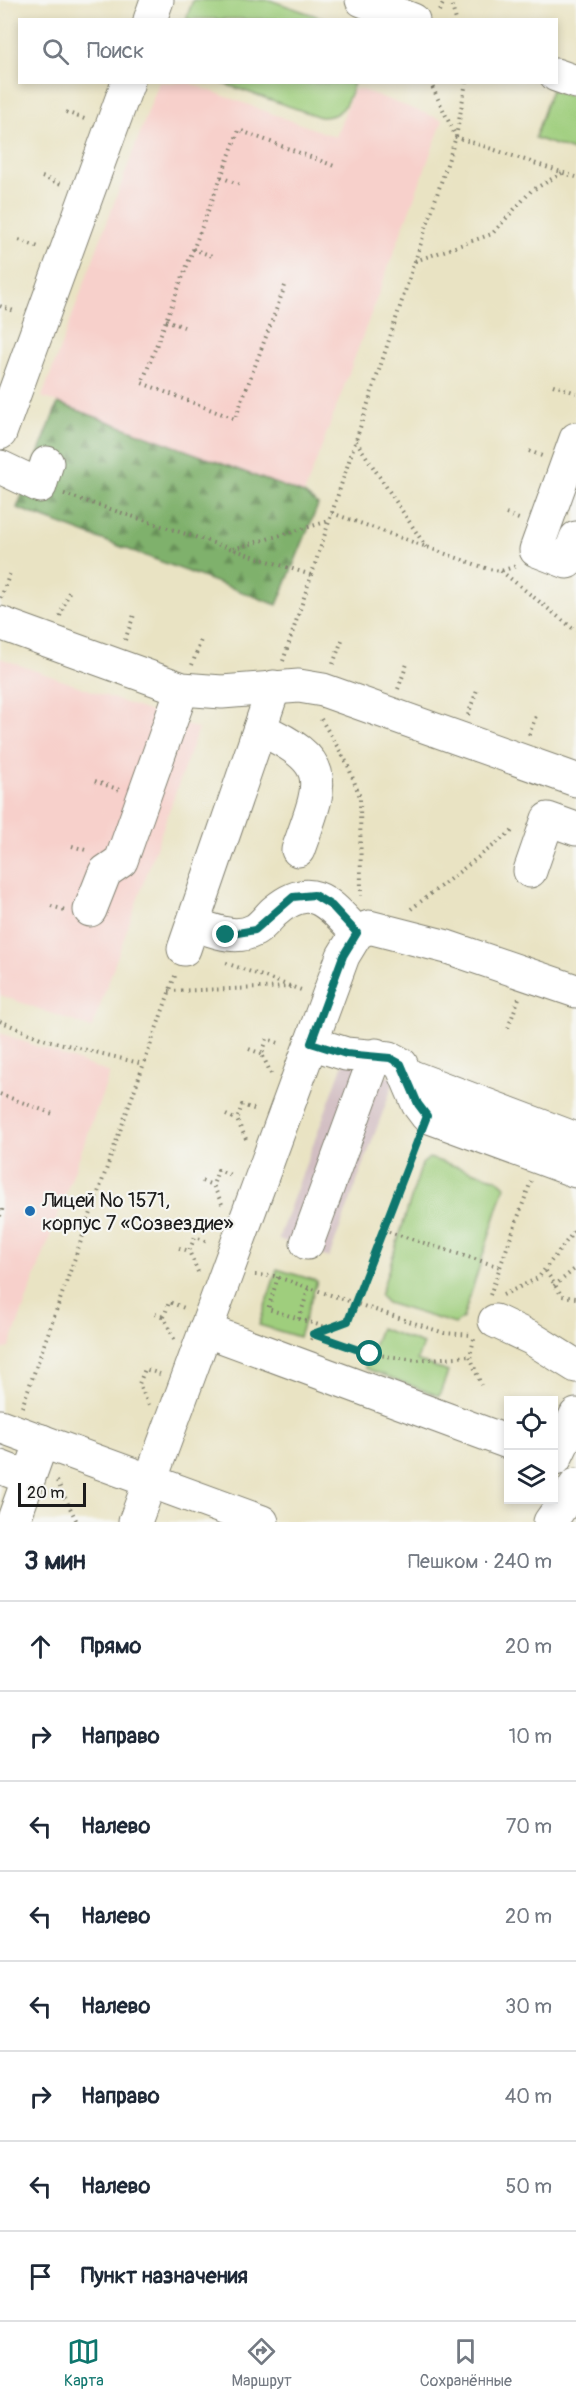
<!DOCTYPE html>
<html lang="ru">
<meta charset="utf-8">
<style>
body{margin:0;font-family:Pangolin,sans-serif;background:#f2f2f3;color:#1f2937}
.controls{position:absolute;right:18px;bottom:18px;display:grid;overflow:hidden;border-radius:0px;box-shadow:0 3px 9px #0003}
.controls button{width:54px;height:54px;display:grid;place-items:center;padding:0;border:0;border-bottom:2px solid #e0e1e3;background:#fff;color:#1f2937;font:30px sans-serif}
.scale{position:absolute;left:18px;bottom:15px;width:68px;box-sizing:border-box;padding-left:6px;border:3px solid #1c1c1c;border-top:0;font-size:16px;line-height:21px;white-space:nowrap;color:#1c1c1c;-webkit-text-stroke:4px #f6f6f2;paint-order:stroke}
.stop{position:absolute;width:18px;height:18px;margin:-14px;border:4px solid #0f766e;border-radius:50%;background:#fff}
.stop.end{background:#0f766e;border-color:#fff;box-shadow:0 2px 6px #0008}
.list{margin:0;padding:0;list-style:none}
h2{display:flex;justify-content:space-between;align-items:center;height:78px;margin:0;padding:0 24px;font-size:26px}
h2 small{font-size:20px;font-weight:400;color:#747a83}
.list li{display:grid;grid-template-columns:39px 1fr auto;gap:18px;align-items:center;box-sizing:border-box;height:90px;padding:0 24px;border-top:2px solid #e0e1e3}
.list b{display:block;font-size:22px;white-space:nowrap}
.list em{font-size:20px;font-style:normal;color:#747a83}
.icon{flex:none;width:33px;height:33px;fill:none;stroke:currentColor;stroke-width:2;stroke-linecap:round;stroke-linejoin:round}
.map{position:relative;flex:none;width:576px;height:1522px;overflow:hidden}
.search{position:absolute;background:#fff;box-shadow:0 3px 9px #0003;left:18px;right:18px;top:18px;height:66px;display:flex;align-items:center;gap:15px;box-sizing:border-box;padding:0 21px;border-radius:0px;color:#747a83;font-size:22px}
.sheet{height:798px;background:#fff}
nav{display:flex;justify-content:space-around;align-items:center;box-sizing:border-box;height:84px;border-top:2px solid #e0e1e3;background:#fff;font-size:16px;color:#747a83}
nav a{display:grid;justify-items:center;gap:3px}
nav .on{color:#0f766e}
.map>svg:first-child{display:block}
</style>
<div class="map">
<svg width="576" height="1522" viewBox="0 0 576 1522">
<defs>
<pattern id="forest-firs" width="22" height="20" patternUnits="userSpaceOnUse" patternTransform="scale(1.5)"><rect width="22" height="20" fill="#7fb16c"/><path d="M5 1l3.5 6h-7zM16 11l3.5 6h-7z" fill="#678f58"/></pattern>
</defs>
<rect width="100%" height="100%" fill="#f6f6f2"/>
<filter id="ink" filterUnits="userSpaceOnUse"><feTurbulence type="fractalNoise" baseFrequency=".0167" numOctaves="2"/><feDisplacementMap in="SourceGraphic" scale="12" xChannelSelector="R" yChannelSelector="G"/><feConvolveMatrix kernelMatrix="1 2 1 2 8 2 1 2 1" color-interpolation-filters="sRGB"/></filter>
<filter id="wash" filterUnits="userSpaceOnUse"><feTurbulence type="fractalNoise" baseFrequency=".008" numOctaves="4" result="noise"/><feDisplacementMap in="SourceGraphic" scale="24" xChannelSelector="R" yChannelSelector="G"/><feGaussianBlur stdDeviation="1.35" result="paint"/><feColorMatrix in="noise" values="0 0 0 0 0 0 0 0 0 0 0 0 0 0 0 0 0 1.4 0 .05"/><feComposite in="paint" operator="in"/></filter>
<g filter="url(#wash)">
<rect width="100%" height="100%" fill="#e9e3c3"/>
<g fill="#f7d0cb">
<polygon points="159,82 189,83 336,137 353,90 360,89 443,120 304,494 42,397"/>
<polygon points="0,658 198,729 92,1028 0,995"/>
<polygon points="0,1033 110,1073 9,1348 0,1350"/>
</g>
<polygon fill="#d2bec2" points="344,1061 395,1079 329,1258 278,1239"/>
<g fill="#9fce7d" stroke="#5e754c" stroke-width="1.5">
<polygon points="193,0 270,0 325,19 186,19"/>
<path d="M 222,83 L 354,83 C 347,102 344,118 320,117 Z"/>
<polygon points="551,90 576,98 576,152 535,138"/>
<polygon points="429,1158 497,1179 505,1186 463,1318 455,1324 387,1303 380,1296 422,1164"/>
<polygon points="277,1269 317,1281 299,1337 259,1325"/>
<polygon points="380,1328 423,1344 417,1360 448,1372 439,1396 365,1368"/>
</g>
<polygon fill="url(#forest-firs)" stroke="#4e6644" stroke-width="1.5" points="58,403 304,494 318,505 277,605 17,508"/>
</g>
<g filter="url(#ink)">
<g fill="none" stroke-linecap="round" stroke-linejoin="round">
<g stroke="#828070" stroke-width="35">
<g id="minor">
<polyline points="362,0 413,20"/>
<polyline points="150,20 157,0"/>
<polyline points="556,75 576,82"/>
<polyline points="0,433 128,82"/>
<polyline points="576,439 536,550 567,562 576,538"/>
<polyline points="0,467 40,486 47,463"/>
<polyline points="0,623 182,689 222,692 299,686 323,690 576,780"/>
<path d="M 260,729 C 335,763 322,782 298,850"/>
<polyline points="530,871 548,819 576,829"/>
<polyline points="90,910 105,872 121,861 182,689"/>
<path d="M 193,924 C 212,930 235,941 255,930 C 263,925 269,916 275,911 C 313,879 330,905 357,933"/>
<polyline points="184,949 274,687"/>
<polyline points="311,1043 346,1054 390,1058 401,1064 418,1104 427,1116 576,1171"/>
<polyline points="407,1075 576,1139"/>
<polyline points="307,1243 376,1055"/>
<polyline points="495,1321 531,1338 576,1366"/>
<polyline points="205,1330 508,1442"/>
<polyline points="0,1426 262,1522"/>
<polyline points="555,1459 576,1415"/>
<polyline points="0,1467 28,1478"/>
<polyline points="13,1522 42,1441"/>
<polyline points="135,1522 343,956 357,933 369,927 447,947 576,991"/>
<polyline points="550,1522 576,1485"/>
</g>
</g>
<g stroke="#828070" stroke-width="4" stroke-dasharray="1.5 4.5" stroke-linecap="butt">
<polyline points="450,0 456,20"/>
<polyline points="439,11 445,0"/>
<polyline points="430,82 456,137 576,177"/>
<polyline points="66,112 87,120"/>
<polyline points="42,177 64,185"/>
<polyline points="221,177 240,185"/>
<polyline points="19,240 41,248"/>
<polyline points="193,249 212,256"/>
<polyline points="415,261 492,234 531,191 562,173"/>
<polyline points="285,286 235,419 142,383 239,130 337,167"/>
<polyline points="0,306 16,312"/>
<polyline points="166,320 184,327"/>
<polyline points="553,385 576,393"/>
<polyline points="356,441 426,547"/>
<polyline points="529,451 542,456"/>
<polyline points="64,494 311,575"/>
<polyline points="332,513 488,569 501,571 516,566"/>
<polyline points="506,514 519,519"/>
<polyline points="233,549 329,521"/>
<polyline points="501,571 576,631"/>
<polyline points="1,598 11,570"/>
<polyline points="60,616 69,592"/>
<polyline points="125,640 134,615"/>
<polyline points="283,661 456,137 466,82"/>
<polyline points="333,664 342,640"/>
<polyline points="192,665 201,640"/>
<polyline points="398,689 407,664"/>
<polyline points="468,715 477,690"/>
<polyline points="321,719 347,763 360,797 361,896"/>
<polyline points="529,735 537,713"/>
<polyline points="95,781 120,790"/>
<polyline points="72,846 89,851"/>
<polyline points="51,906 65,910"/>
<polyline points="411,909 515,829"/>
<polyline points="226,963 301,990"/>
<polyline points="169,991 291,987"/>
<polyline points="0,1021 43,1039 143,1064"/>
<polyline points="508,1028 519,998"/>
<polyline points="249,1049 262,1054"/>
<polyline points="271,1074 262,1054 267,1039 281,1044"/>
<polyline points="0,1094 53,1114"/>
<polyline points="226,1115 237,1120"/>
<polyline points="246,1139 237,1120 242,1105 257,1110"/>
<polyline points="202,1181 213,1185"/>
<polyline points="222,1204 213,1185 218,1170 233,1176"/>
<polyline points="0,1216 3,1207"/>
<polyline points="383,1230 500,1267"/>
<polyline points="179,1248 189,1251"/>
<polyline points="546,1271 562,1296 576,1298"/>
<polyline points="198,1272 189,1251 195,1237 208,1242"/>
<polyline points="255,1275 274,1276 444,1333 472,1335"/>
<polyline points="278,1277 268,1309 325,1327"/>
<polyline points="554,1286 576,1268"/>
<polyline points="490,1295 531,1181"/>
<polyline points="503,1295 538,1278 576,1229"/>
<polyline points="155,1314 164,1317"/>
<polyline points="299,1319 309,1287"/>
<polyline points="314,1334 370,1354 417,1360 470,1356"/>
<polyline points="174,1339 164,1317 169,1302 187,1309"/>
<polyline points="474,1339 470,1356 481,1385"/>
<path d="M 311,1340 C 316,1327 335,1325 348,1321 L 417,1142"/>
<polyline points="149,1405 139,1384 145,1369 160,1374"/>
<polyline points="22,1407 176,973"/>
<polyline points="57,1481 77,1522"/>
</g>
<use href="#minor" stroke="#fff" stroke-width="33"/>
</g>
</g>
<g fill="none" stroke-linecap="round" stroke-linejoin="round" filter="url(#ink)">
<polyline stroke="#0f766e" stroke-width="8" points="226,935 255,930 293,897 314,895 332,906 357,933 343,956 311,1043 346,1054 390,1058 401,1064 418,1104 427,1116 348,1321 313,1334 370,1354"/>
</g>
<circle fill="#1f6fb2" stroke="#f6f6f2" stroke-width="2" cx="30" cy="1211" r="6"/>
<g text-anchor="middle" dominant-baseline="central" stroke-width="4.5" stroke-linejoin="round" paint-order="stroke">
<g font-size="20" fill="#1c1c1c" stroke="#f6f6f2" text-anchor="start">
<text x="42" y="1200">Лицей № 1571,<tspan x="42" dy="23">корпус 7 «Созвездие»</tspan></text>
</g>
</g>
</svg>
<div class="controls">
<button><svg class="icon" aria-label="locate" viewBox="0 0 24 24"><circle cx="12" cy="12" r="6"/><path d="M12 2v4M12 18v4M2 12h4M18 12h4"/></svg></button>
<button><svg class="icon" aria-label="layers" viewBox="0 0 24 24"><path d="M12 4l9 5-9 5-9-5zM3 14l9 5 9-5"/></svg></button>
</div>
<div class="scale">20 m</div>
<div class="stop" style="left:370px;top:1354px"></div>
<div class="stop end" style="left:226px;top:935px"></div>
<div class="search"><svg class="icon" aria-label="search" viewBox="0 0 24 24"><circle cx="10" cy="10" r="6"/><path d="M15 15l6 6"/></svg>Поиск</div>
</div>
<section class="sheet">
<h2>3 мин<small>Пешком · 240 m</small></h2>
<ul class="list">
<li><svg class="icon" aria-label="ahead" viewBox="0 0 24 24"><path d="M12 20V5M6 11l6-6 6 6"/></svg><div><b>Прямо</b></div><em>20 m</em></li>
<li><svg class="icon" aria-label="right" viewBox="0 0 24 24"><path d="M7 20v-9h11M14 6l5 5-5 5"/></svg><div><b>Направо</b></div><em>10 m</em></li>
<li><svg class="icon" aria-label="left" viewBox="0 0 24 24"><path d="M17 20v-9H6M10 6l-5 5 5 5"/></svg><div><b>Налево</b></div><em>70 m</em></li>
<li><svg class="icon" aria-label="left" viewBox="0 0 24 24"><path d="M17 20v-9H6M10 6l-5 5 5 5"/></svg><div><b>Налево</b></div><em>20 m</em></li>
<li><svg class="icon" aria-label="left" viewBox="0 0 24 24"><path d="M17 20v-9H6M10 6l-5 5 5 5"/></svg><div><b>Налево</b></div><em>30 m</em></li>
<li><svg class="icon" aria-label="right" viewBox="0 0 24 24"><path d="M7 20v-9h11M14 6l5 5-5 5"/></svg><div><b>Направо</b></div><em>40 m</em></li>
<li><svg class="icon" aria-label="left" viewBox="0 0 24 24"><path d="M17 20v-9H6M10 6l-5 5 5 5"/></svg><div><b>Налево</b></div><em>50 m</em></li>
<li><svg class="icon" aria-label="arrive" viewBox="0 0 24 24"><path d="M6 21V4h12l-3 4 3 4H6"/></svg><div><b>Пункт назначения</b></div></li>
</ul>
</section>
<nav>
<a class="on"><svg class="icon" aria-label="map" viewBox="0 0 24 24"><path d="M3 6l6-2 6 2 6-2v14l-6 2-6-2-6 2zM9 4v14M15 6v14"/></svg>Карта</a>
<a><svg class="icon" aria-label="directions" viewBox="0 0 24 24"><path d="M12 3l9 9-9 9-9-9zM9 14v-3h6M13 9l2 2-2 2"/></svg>Маршрут</a>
<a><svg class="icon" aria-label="saved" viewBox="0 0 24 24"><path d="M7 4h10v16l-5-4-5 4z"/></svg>Сохранённые</a>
</nav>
